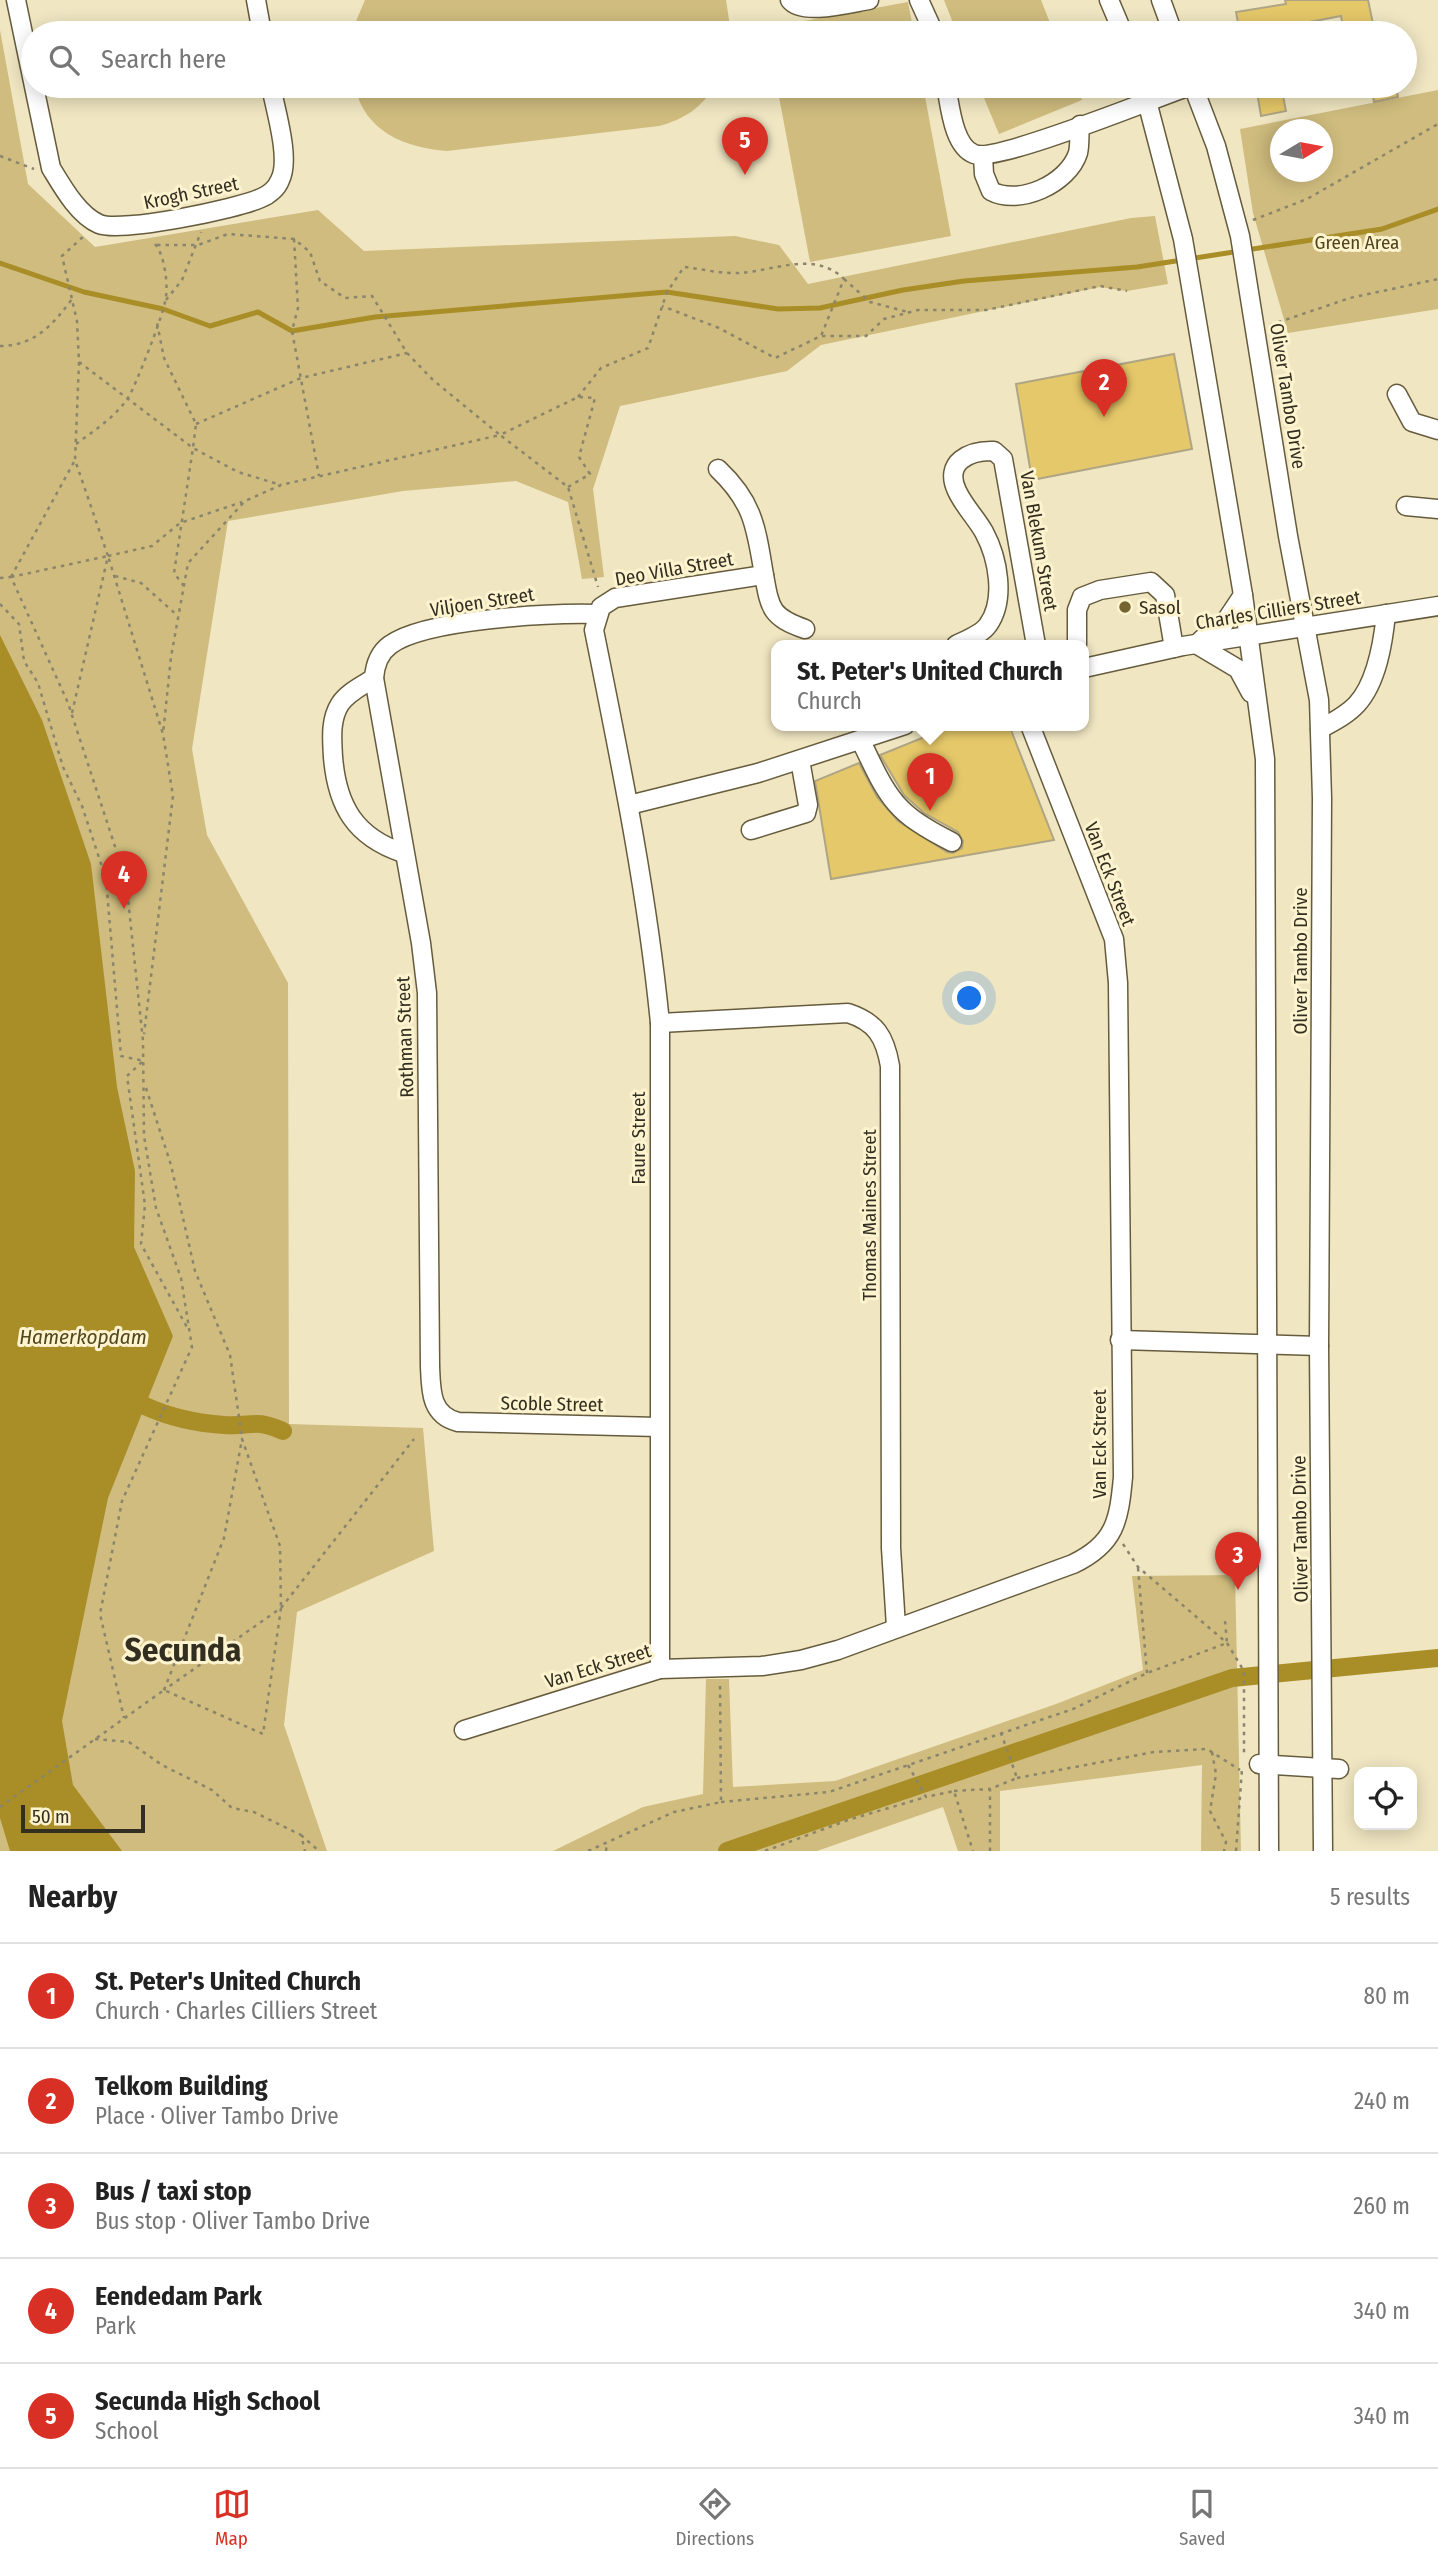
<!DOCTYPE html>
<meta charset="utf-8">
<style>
body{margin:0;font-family:"Fira Sans Condensed",sans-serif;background:#f2f2f2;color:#222}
.controls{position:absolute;right:21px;bottom:21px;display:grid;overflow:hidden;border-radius:14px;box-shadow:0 4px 18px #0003}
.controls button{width:63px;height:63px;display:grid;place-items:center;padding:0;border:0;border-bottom:2px solid #e0e0e0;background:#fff;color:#222;font:35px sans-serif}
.compass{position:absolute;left:1270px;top:119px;width:63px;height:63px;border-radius:50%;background:#fff;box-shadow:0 4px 18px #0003;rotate:80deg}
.scale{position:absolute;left:21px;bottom:18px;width:124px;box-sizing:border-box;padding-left:7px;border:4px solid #322e20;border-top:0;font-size:19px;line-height:24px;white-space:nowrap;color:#322e20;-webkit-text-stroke:5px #fef3cf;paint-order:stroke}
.you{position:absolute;left:970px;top:999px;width:24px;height:24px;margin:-18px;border:5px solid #fff;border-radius:50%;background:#1a73e8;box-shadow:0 0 0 10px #1a73e833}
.badge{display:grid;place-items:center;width:46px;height:46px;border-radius:50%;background:#d93025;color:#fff;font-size:23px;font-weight:700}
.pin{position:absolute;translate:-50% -58px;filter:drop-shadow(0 2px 4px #0008)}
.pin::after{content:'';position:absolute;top:37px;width:24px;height:21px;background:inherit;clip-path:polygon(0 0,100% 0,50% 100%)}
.popup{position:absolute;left:771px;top:640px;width:318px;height:91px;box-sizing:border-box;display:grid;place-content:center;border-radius:14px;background:#fff;filter:drop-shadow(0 2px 5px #0005);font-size:23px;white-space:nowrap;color:#767676}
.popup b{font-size:26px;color:#222}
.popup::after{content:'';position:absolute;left:50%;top:100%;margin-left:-14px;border:14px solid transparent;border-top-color:#fff}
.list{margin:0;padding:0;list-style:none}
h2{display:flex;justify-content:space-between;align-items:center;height:91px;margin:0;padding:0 28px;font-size:30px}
h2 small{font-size:23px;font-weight:400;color:#767676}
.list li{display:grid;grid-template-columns:46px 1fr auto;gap:21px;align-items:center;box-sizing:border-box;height:105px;padding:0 28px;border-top:2px solid #e0e0e0}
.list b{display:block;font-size:26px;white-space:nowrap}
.list p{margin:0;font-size:23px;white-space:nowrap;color:#767676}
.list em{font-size:23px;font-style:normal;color:#767676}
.icon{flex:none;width:38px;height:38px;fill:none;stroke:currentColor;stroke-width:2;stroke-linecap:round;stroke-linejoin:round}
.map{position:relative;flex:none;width:1438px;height:1851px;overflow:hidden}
.search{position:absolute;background:#fff;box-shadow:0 4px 18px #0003;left:21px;right:21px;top:21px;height:77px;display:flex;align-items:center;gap:18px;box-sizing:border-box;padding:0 24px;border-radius:38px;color:#767676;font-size:26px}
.sheet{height:616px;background:#fff}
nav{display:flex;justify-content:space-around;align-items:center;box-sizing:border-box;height:98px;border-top:2px solid #e0e0e0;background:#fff;font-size:19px;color:#767676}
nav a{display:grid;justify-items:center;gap:4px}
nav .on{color:#d93025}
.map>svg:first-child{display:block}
</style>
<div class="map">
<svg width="1438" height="1851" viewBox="0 0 1438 1851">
<rect width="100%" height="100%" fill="#f0e6c2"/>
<g fill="#cfbc7e" fill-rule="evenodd">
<polygon points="365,0 726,0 731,33 351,33"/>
<polygon points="944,0 1041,0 1054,33 957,33"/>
<polygon points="908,2 914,33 767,33 766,28"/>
<polygon points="0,30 28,184 95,247 318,210 364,251 735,236 779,245 808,284 1131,218 1155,216 1168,284 1127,291 1100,287 821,345 787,371 620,406 593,489 604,577 582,579 568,502 516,481 403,491 228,521 192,749 207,835 288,983 289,1424 423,1428 434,1551 297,1612 284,1725 327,1851 0,1851"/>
<path d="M 355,86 L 716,86 C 700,108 685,119 659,126 L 447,151 C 406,148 364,132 355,86 Z"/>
<polygon points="777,86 923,86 951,236 810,262"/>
<polygon points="979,86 1076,86 1082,100 999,134"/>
<path d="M 1438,90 L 1438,309 L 1288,333 L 1253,213 L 1240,129 ZM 1280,130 L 1322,130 L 1322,172 L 1280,172 Z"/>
<polygon points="1235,1575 1241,1851 1201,1851 1202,1765 1000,1791 1000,1851 958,1851 943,1807 817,1851 553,1851 643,1807 703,1794 706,1679 729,1679 733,1787 835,1781 1056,1704 1143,1670 1132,1576"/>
</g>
<polygon fill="#a98d27" points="0,635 42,720 91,864 117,1087 135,1171 134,1247 173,1336 108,1498 62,1721 73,1785 122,1851 10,1851 0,1818"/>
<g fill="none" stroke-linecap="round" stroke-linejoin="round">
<polyline stroke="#a98d27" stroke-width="5" points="0,263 84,292 163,309 210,326 258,312 292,331 375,317 667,292 778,309 820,308 903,290 964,281 1137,267 1382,229 1438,209"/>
<g stroke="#a98d27" stroke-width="18">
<path d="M 145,1406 C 171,1418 195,1423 224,1425 C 254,1427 252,1418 283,1431"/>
<polyline points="727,1851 1232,1678 1438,1658"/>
</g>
</g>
<g fill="#e5c869" stroke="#afa584" stroke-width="2">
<polygon points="1285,0 1368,0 1375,33 1344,33 1341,16 1268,30 1268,33 1240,33 1236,12 1286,4"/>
<polygon points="1256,86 1281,86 1286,111 1261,116"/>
<polygon points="1371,86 1396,86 1398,97 1374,102"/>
<polygon points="1174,354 1192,449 1032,480 1016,384"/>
<polygon points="954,725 1009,725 1054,840 831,879 815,781 859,763 877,797 898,821 947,852 953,853 962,848 963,841 958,832 924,813 904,795 880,755"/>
</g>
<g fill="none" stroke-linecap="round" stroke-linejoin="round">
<g stroke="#665c3d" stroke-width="21">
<g id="minor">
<path d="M 16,0 L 51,168 C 62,186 78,215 99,224 C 121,233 237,209 261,198 C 269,195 277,188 280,180 C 291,159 275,109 271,86"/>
<polyline points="256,0 262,33"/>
<path d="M 790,0 C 802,16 850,3 869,0"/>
<polyline points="919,0 934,33"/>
<polyline points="1109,0 1123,33"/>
<polyline points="1161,0 1173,33"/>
<path d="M 946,86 C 950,105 953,146 974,154 C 997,163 1157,97 1190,86"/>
<polyline points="1143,86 1183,239 1243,595 1265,759 1269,1851"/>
<polyline points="1193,86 1216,146 1240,236 1288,536 1319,700 1322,798 1319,1346 1323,1851"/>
<path d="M 983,156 L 984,174 L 991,191 C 1019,206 1068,184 1078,153 C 1080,145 1079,133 1080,125"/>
<polyline points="1397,394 1412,422 1438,430"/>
<path d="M 718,469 C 754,503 756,528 764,575"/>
<polyline points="1406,506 1438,509"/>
<path d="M 596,614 C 551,613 425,619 390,645 C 379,653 375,665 374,678 L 421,943 L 427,993 L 430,1366 C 431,1390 430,1415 458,1422 L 658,1427"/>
<polyline points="1202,639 1221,628 1243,595"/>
<polyline points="1196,644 1238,669 1251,693"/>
<path d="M 956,645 C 966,640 982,634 988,625 C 1006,600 998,558 984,532 C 976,518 964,506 957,491 C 943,462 970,450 994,451 L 1003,459 L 1036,645"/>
<polyline points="1077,645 1077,610 1082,597 1100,590 1151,582 1165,595 1174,648"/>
<polyline points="1084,668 1183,646 1438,606"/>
<path d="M 374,678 C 362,686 348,692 340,704 C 330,720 332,739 333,757 C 337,806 355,837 403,853"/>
<path d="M 1320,729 C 1333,722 1347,715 1357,704 C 1377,682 1383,643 1386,614"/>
<path d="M 861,741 C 888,798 894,813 952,842"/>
<polyline points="629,805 758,773 905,725"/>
<polyline points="751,830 806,813 808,805 800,760"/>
<path d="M 660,1023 L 848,1013 C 876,1022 885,1037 890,1066 L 891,1548 L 896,1627"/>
<polyline points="1120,1340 1319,1346"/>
<path d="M 660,1669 L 660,1023 C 647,890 620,760 594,630 L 601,607 L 615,598 L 764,575 C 770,609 771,617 805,629"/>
<path d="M 464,1730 L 660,1669 L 762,1666 L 801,1660 L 838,1650 L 1073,1564 C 1115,1544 1119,1521 1123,1477 L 1118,983 L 1114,939 L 1030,725"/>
<polyline points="1259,1764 1339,1769"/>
</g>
</g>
<g stroke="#8b856c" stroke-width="2.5" stroke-dasharray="3.5 5" stroke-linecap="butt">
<polyline points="0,156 34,169"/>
<polyline points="1253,220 1307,199 1438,124"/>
<polyline points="294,239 298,308 292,331 319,476"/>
<polyline points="157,245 198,245 228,234 294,239 310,252 320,281 345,298 372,296 407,353 433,380 500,435 281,485 245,501 188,563 171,657 163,734"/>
<polyline points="844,279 870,302 908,312"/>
<polyline points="166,300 182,280 201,232"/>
<polyline points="1270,325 1350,298 1438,279"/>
<polyline points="822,336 866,336 884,319 918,310 986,310 1100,286 1127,291"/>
<path d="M 0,346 C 34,346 53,325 72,299"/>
<polyline points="79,362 193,448 196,424 164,358 157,323"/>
<path d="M 578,397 L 601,368 L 648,348 L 667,292 L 684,267 C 702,269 722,274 739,273 C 774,271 815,250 844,279 L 821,336 L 775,358 L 719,328 L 662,306"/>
<polyline points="196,424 301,378 407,353"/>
<path d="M 76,444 C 94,431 115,417 128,398 C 136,385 162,318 165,302 C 169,287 165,251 152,241"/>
<polyline points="568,487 590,474 579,457 595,398 578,397 500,435 568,487 598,587"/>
<polyline points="108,556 152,546 180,523 242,502"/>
<polyline points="115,576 141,583 178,616"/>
<polyline points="11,577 108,556 163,734 173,796 144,1034"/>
<polyline points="11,577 75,460"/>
<polyline points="0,578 11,577 68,703 126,880 143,1041 144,1136 156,1208 181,1278 192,1347 122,1501 100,1614 124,1718"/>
<polyline points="184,586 174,573 193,448 238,472 281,485"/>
<polyline points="0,604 19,624 24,661 38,683 63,767 82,806 106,879 121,1056 144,1061"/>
<polyline points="72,713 108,556 75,460 79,362 77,321 62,256 85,235"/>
<polyline points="142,1062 127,1076 145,1205 141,1244 188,1329"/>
<polyline points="146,1088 171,1165 195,1271 230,1355 242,1438"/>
<polyline points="1123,1544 1138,1567 1227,1643 1244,1671 1244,1757"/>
<polyline points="1138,1568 1147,1673"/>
<polyline points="281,1608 414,1439"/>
<polyline points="164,1690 224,1538 242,1439 280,1546 281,1608"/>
<polyline points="95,1739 129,1742 162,1765 212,1790 232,1808 254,1812 301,1835 305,1851"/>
<polyline points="1212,1752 1216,1774 1210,1811 1226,1842 1224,1851"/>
<polyline points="908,1765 926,1797 954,1791 973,1851"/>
<polyline points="1017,1778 1154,1752 1207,1749 1240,1770"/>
<polyline points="954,1791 990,1789"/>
<polyline points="721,1802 829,1792 1073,1709 1147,1673 1227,1643 1225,1621"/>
<polyline points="0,1807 164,1690 263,1734 281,1608 164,1690"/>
<polyline points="301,1835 319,1851"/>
<polyline points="588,1851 674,1812 721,1802 720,1685"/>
<polyline points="606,1851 607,1843"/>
<polyline points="765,1851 848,1820 926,1797"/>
<polyline points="990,1851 990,1789 1017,1778 1001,1733"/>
<polyline points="1236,1851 1242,1769"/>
</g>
<use href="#minor" stroke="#fff" stroke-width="18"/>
</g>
<circle fill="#736432" stroke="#fef3cf" stroke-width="2.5" cx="1125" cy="607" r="7"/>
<g text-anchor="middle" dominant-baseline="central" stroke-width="6" stroke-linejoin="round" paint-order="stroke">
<g font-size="19" fill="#322e20" stroke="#fef3cf">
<text transform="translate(191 193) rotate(-12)">Krogh Street</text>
<text transform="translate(1288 396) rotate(81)">Oliver Tambo Drive</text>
<text transform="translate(1039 541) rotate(80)">Van Blekum Street</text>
<text transform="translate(674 569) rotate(-10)">Deo Villa Street</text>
<text transform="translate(482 602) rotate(-9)">Viljoen Street</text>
<text transform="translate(1278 610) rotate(-9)">Charles Cilliers Street</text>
<text transform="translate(1110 874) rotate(69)">Van Eck Street</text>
<text transform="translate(1300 961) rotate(-90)">Oliver Tambo Drive</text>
<text transform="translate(405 1037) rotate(-92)">Rothman Street</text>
<text transform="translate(638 1138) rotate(-90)">Faure Street</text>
<text transform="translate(869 1215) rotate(-90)">Thomas Maines Street</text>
<text transform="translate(552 1404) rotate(1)">Scoble Street</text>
<text transform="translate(1099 1444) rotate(-90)">Van Eck Street</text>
<text transform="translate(1300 1529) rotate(-91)">Oliver Tambo Drive</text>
<text transform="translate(598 1666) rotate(-17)">Van Eck Street</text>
</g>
<g font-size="19" fill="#50441b" stroke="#fef3cf">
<text x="1357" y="242">Green Area</text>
</g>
<g font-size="19" fill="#322e20" stroke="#fef3cf" text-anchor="start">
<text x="1139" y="607">Sasol</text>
</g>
<g font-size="21" font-style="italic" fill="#53471e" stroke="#fef3cf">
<text x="83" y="1337">Hamerkopdam</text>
</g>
<g font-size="33" font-weight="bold" fill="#322e20" stroke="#fef3cf">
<text x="183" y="1650">Secunda</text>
</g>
</g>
</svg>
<div class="controls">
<button><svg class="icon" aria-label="locate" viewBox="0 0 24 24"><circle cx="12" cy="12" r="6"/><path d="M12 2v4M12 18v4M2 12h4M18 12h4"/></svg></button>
</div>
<svg class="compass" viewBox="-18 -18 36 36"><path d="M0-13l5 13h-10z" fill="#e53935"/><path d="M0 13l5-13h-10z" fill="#767676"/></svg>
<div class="scale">50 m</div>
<div class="you"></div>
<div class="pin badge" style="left:930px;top:811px">1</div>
<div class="popup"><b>St. Peter's United Church</b>Church</div>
<div class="pin badge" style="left:1104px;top:417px">2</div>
<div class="pin badge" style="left:1238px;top:1590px">3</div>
<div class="pin badge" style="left:124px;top:909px">4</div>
<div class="pin badge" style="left:745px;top:175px">5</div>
<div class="search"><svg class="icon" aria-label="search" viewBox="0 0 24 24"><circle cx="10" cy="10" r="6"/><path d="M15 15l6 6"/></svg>Search here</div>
</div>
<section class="sheet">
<h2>Nearby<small>5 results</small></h2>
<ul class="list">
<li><span class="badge">1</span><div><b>St. Peter's United Church</b><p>Church · Charles Cilliers Street</p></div><em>80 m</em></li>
<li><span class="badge">2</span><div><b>Telkom Building</b><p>Place · Oliver Tambo Drive</p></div><em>240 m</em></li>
<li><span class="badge">3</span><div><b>Bus / taxi stop</b><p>Bus stop · Oliver Tambo Drive</p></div><em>260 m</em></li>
<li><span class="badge">4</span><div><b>Eendedam Park</b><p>Park</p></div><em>340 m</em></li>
<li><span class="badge">5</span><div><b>Secunda High School</b><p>School</p></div><em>340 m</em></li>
</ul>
</section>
<nav>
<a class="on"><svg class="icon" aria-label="map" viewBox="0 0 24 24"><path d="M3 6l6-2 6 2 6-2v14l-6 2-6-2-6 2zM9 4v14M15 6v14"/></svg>Map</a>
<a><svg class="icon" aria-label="directions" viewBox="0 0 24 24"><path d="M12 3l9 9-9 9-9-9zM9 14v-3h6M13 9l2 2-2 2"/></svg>Directions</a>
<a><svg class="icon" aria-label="saved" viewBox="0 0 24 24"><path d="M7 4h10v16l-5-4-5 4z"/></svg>Saved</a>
</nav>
